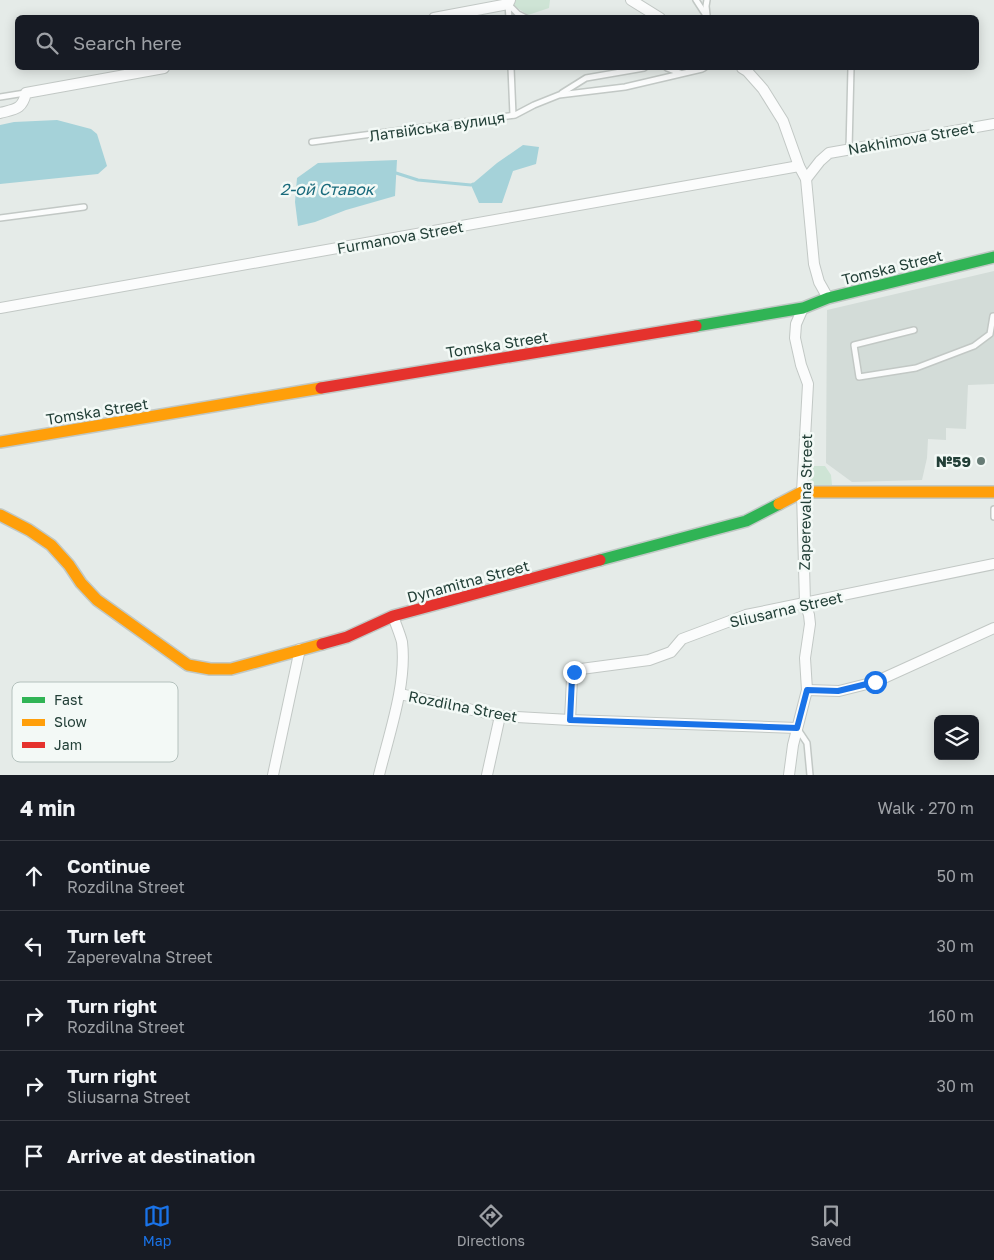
<!DOCTYPE html>
<meta charset="utf-8">
<style>
body{margin:0;font-family:"Golos Text",sans-serif;background:#20242c;color:#f1f3f6}
.controls{position:absolute;right:15px;bottom:15px;display:grid;overflow:hidden;border-radius:8px;box-shadow:0 2px 12px #0003}
.controls button{width:45px;height:45px;display:grid;place-items:center;padding:0;border:0;border-bottom:1px solid #363941;background:#171b24;color:#f1f3f6;font:25px sans-serif}
.stop{position:absolute;width:15px;height:15px;margin:-11px;border:4px solid #1a73e8;border-radius:50%;background:#fff}
.stop.end{background:#1a73e8;border-color:#fff;box-shadow:0 1px 5px #0008}
.list{margin:0;padding:0;list-style:none}
h2{display:flex;justify-content:space-between;align-items:center;height:65px;margin:0;padding:0 20px;font-size:21px}
h2 small{font-size:16px;font-weight:400;color:#9ea1a6}
.list li{display:grid;grid-template-columns:32px 1fr auto;gap:15px;align-items:center;box-sizing:border-box;height:70px;padding:0 20px;border-top:1px solid #363941}
.list b{display:block;font-size:19px;white-space:nowrap}
.list p{margin:0;font-size:16px;white-space:nowrap;color:#9ea1a6}
.list em{font-size:16px;font-style:normal;color:#9ea1a6}
.icon{flex:none;width:28px;height:28px;fill:none;stroke:currentColor;stroke-width:2;stroke-linecap:round;stroke-linejoin:round}
.map{position:relative;flex:none;width:994px;height:775px;overflow:hidden}
.search{position:absolute;background:#171b24;box-shadow:0 2px 12px #0003;left:15px;right:15px;top:15px;height:55px;display:flex;align-items:center;gap:12px;box-sizing:border-box;padding:0 18px;border-radius:8px;color:#9ea1a6;font-size:19px}
.sheet{height:415px;background:#171b24}
nav{display:flex;justify-content:space-around;align-items:center;box-sizing:border-box;height:70px;border-top:1px solid #363941;background:#171b24;font-size:14px;color:#9ea1a6}
nav a{display:grid;justify-items:center;gap:2px}
nav .on{color:#1a73e8}
.map>svg:first-child{display:block}
</style>
<div class="map">
<svg width="994" height="775" viewBox="0 0 994 775">
<rect width="100%" height="100%" fill="#e5ebe8"/>
<polygon fill="#d3dcd8" points="994,271 994,384 968,385 966,429 946,428 946,440 928,439 927,458 922,480 852,482 826,463 827,310"/>
<g fill="#cee4d5">
<polygon points="515,0 550,0 549,8 528,15 513,5"/>
<polygon points="809,466 825,466 831,475 832,485 813,485 807,474"/>
</g>
<g fill="#a5d2d9">
<polygon points="57,120 91,129 97,134 107,166 98,174 0,184 0,125 14,122"/>
<polygon points="523,145 539,147 536,164 513,171 502,203 479,203 471,185 497,163"/>
<polygon points="397,160 395,196 346,210 315,222 298,226 295,202 297,178 318,163"/>
</g>
<g fill="none" stroke-linecap="round" stroke-linejoin="round">
<polyline stroke="#a5d2d9" stroke-width="3" points="394,174 396,173 418,180 471,185 473,184"/>
<g stroke="#c2c8c5" stroke-width="8">
<g id="lane">
<polyline points="696,0 707,17"/>
<polyline points="508,4 518,14 526,18"/>
<polyline points="508,4 509,18"/>
<polyline points="707,15 706,6 707,0"/>
<polyline points="511,68 513,115"/>
<polyline points="667,68 680,73"/>
<polyline points="562,93 586,78 644,68"/>
<polyline points="0,97 25,93"/>
<polyline points="312,142 515,115 534,105 559,95 625,87 702,69 704,68"/>
<polyline points="849,149 851,68"/>
<polyline points="0,218 84,207"/>
<polyline points="914,330 854,345 859,377 916,368 974,346 990,334 993,316 994,316"/>
<polyline points="994,509 994,517"/>
<polyline points="797,728 807,743 810,775"/>
</g>
</g>
<g stroke="#c2c8c5" stroke-width="12">
<g id="street">
<polyline points="631,0 660,18"/>
<polyline points="434,18 508,4 510,0"/>
<polyline points="742,68 747,71 763,89 783,121 799,166 806,179 814,264 819,282 828,298"/>
<path d="M 0,113 C 15,109 22,110 26,93 L 164,68"/>
<polyline points="806,179 820,161 829,153 994,124"/>
<polyline points="0,308 799,166"/>
<polyline points="807,690 839,691 875,682 994,628"/>
<polyline points="400,694 500,716 570,720 797,728"/>
<polyline points="570,720 572,679 574,673 581,669 649,660 671,652 682,639 746,615 994,564"/>
<polyline points="273,775 300,649"/>
<path d="M 379,775 C 389,734 407,684 402,642 C 400,634 396,625 393,616"/>
<polyline points="487,775 500,716"/>
<polyline points="789,775 793,745 807,690 805,658 810,624 809,615 805,603 802,492 808,384 801,365 795,338 796,324 803,308"/>
</g>
</g>
<g stroke="#c1c8c5" stroke-width="14">
<g id="fast">
<polyline points="696,326 803,308 828,298 994,257"/>
<polyline points="600,560 746,521 779,504"/>
</g>
</g>
<g stroke="#c1c8c5" stroke-width="14">
<g id="slow">
<polyline points="0,442 321,388"/>
<polyline points="779,504 802,492 994,492"/>
<polyline points="0,515 29,530 51,545 69,565 81,583 97,600 188,665 210,669 231,669 322,644"/>
</g>
</g>
<g stroke="#c1c8c5" stroke-width="14">
<g id="jam">
<polyline points="321,388 696,326"/>
<polyline points="322,644 347,637 393,616 600,560"/>
</g>
</g>
<use href="#lane" stroke="#fbfcfc" stroke-width="5"/>
<use href="#street" stroke="#fbfcfc" stroke-width="10"/>
<use href="#fast" stroke="#30b455" stroke-width="11"/>
<use href="#slow" stroke="#ff9f0a" stroke-width="11"/>
<use href="#jam" stroke="#e5322d" stroke-width="11"/>
</g>
<g fill="none" stroke-linecap="round" stroke-linejoin="round">
<polyline stroke="#1a73e8" stroke-width="6" points="574,672 572,678 570,720 797,728 807,690 838,691 875,682"/>
</g>
<circle fill="#667b75" stroke="#f3f9f6" stroke-width="2" cx="981" cy="461" r="5"/>
<g text-anchor="middle" dominant-baseline="central" stroke-width="5" stroke-linejoin="round" paint-order="stroke">
<g font-size="15" fill="#223f37" stroke="#f3f9f6">
<text transform="translate(437 126) rotate(-8)">Латвiйська вулиця</text>
<text transform="translate(911 138) rotate(-10)">Nakhimova Street</text>
<text transform="translate(400 237) rotate(-10)">Furmanova Street</text>
<text transform="translate(892 267) rotate(-14)">Tomska Street</text>
<text transform="translate(497 344) rotate(-9)">Tomska Street</text>
<text transform="translate(97 411) rotate(-9)">Tomska Street</text>
<text transform="translate(805 502) rotate(-89)">Zaperevalna Street</text>
<text transform="translate(468 581) rotate(-15)">Dynamitna Street</text>
<text transform="translate(786 609) rotate(-13)">Sliusarna Street</text>
<text transform="translate(463 706) rotate(11)">Rozdilna Street</text>
</g>
<g font-size="15" font-weight="bold" fill="#223f37" stroke="#f3f9f6" text-anchor="end">
<text x="971" y="461">№59</text>
</g>
<g font-size="16" font-style="italic" fill="#1a6b7c" stroke="#f3f9f6">
<text x="327" y="189">2-ой Ставок</text>
</g>
</g>
<rect x="12" y="682" width="166" height="80" rx="8" fill="#f3f9f6" stroke="#b4c1bd" stroke-width="1"/>
<rect x="22" y="697" width="23" height="6" fill="#30b455"/>
<rect x="22" y="719" width="23" height="7" fill="#ff9f0a"/>
<rect x="22" y="742" width="23" height="6" fill="#e5322d"/>
<g font-size="14" fill="#223f37">
<text x="54" y="705">Fast</text>
<text x="54" y="727">Slow</text>
<text x="54" y="750">Jam</text>
</g>
</svg>
<div class="controls">
<button><svg class="icon" aria-label="layers" viewBox="0 0 24 24"><path d="M12 4l9 5-9 5-9-5zM3 14l9 5 9-5"/></svg></button>
</div>
<div class="stop" style="left:875px;top:682px"></div>
<div class="stop end" style="left:574px;top:672px"></div>
<div class="search"><svg class="icon" aria-label="search" viewBox="0 0 24 24"><circle cx="10" cy="10" r="6"/><path d="M15 15l6 6"/></svg>Search here</div>
</div>
<section class="sheet">
<h2>4 min<small>Walk · 270 m</small></h2>
<ul class="list">
<li><svg class="icon" aria-label="ahead" viewBox="0 0 24 24"><path d="M12 20V5M6 11l6-6 6 6"/></svg><div><b>Continue</b><p>Rozdilna Street</p></div><em>50 m</em></li>
<li><svg class="icon" aria-label="left" viewBox="0 0 24 24"><path d="M17 20v-9H6M10 6l-5 5 5 5"/></svg><div><b>Turn left</b><p>Zaperevalna Street</p></div><em>30 m</em></li>
<li><svg class="icon" aria-label="right" viewBox="0 0 24 24"><path d="M7 20v-9h11M14 6l5 5-5 5"/></svg><div><b>Turn right</b><p>Rozdilna Street</p></div><em>160 m</em></li>
<li><svg class="icon" aria-label="right" viewBox="0 0 24 24"><path d="M7 20v-9h11M14 6l5 5-5 5"/></svg><div><b>Turn right</b><p>Sliusarna Street</p></div><em>30 m</em></li>
<li><svg class="icon" aria-label="arrive" viewBox="0 0 24 24"><path d="M6 21V4h12l-3 4 3 4H6"/></svg><div><b>Arrive at destination</b></div></li>
</ul>
</section>
<nav>
<a class="on"><svg class="icon" aria-label="map" viewBox="0 0 24 24"><path d="M3 6l6-2 6 2 6-2v14l-6 2-6-2-6 2zM9 4v14M15 6v14"/></svg>Map</a>
<a><svg class="icon" aria-label="directions" viewBox="0 0 24 24"><path d="M12 3l9 9-9 9-9-9zM9 14v-3h6M13 9l2 2-2 2"/></svg>Directions</a>
<a><svg class="icon" aria-label="saved" viewBox="0 0 24 24"><path d="M7 4h10v16l-5-4-5 4z"/></svg>Saved</a>
</nav>
